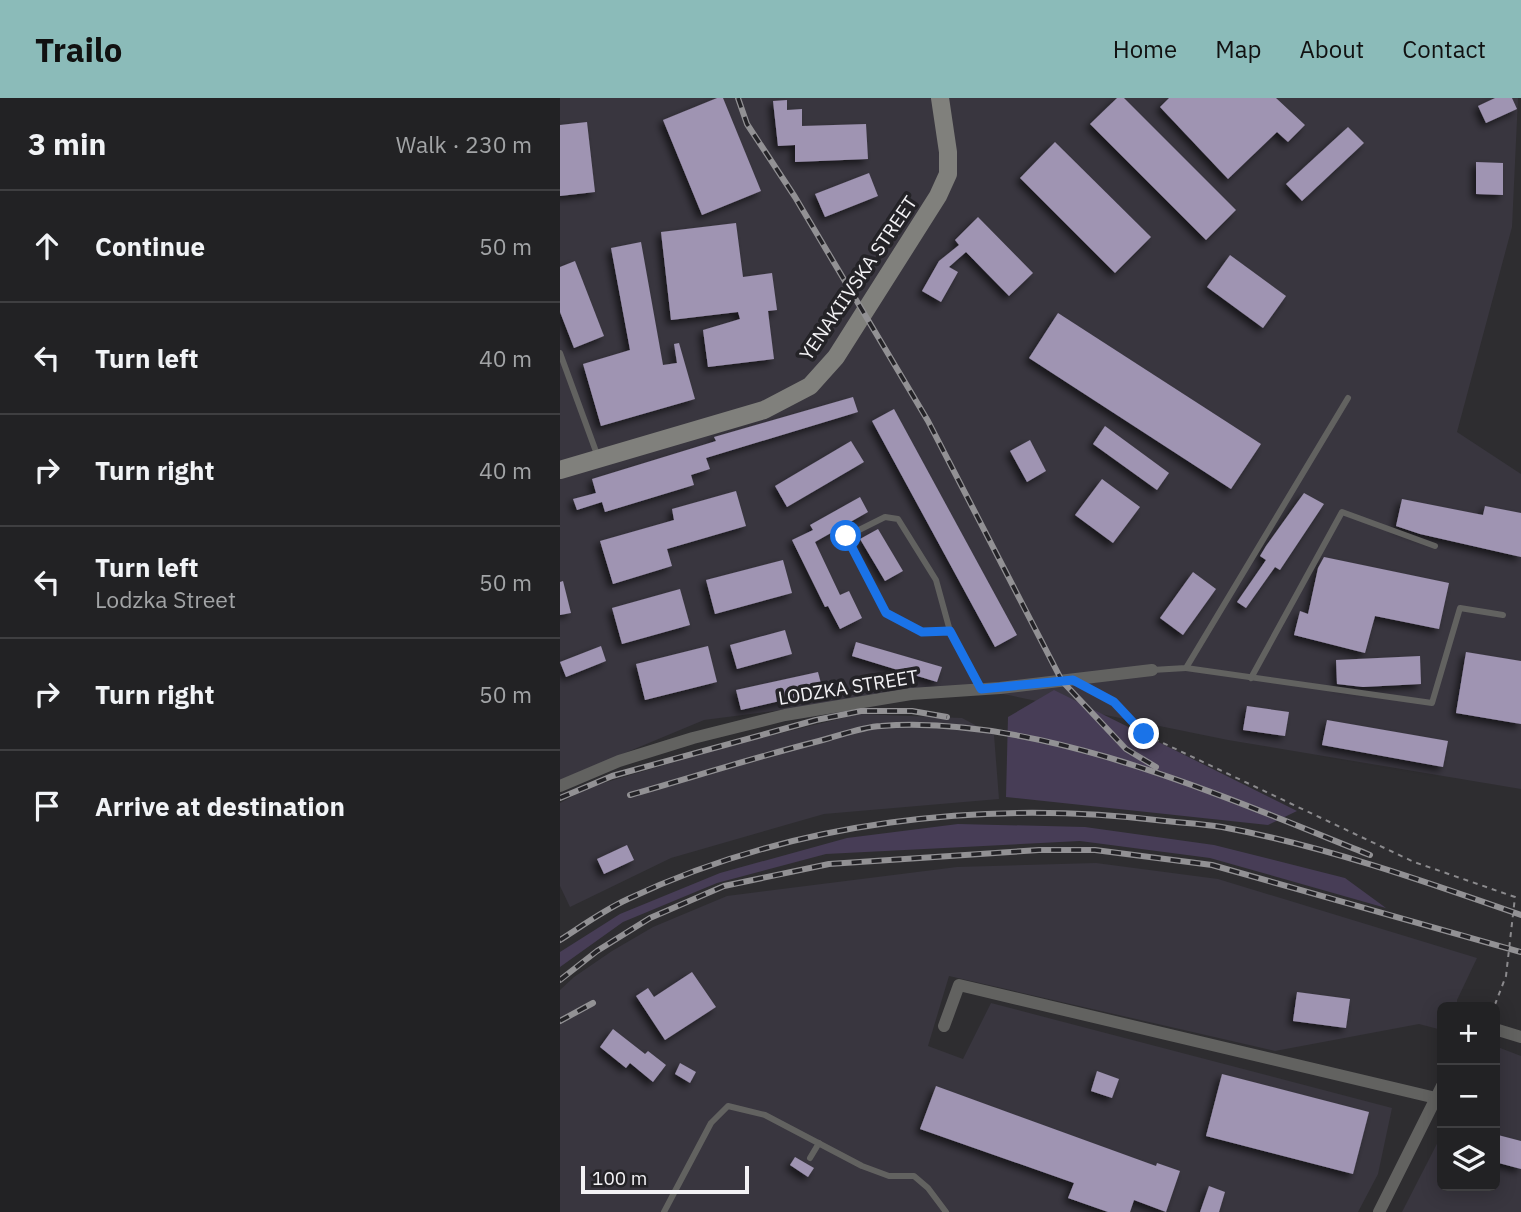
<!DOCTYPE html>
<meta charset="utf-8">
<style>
body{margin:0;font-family:"IBM Plex Sans",sans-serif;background:#2e2f31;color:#f1f3f6}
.controls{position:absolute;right:21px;bottom:21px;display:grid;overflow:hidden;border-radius:10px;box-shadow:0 4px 18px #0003}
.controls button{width:63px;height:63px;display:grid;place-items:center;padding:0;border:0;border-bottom:2px solid #3f3f41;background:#222224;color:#f1f3f6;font:35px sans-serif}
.scale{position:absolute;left:21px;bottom:18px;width:168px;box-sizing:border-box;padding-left:7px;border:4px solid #f3f2f5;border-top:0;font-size:19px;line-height:24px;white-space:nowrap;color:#f3f2f5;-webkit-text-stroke:5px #242327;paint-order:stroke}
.stop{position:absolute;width:21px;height:21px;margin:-16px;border:5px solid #1a73e8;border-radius:50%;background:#fff}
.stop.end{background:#1a73e8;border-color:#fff;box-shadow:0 2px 7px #0008}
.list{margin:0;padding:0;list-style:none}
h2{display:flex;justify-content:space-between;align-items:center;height:91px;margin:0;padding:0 28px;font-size:30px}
h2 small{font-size:23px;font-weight:400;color:#a2a4a6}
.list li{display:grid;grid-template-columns:46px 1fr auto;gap:21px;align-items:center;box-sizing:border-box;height:112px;padding:0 28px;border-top:2px solid #3f3f41}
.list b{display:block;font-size:26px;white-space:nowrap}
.list p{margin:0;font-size:23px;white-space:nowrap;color:#a2a4a6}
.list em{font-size:23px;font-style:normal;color:#a2a4a6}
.icon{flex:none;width:38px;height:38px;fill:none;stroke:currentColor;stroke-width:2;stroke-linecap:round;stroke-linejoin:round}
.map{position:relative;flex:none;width:961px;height:1114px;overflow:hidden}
header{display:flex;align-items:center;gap:42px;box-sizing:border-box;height:98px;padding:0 35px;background:#8bbbb9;color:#111}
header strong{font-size:33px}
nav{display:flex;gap:38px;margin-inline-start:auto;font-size:24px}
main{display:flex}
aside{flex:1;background:#222224}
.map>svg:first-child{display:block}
</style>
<header>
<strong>Trailo</strong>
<nav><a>Home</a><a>Map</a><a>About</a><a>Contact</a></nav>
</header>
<main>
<aside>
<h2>3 min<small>Walk · 230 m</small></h2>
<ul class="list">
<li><svg class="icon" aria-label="ahead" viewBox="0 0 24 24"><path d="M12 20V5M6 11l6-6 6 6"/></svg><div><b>Continue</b></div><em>50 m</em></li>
<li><svg class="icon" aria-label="left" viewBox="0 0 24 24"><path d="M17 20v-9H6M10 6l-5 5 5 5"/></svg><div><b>Turn left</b></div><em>40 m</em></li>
<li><svg class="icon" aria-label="right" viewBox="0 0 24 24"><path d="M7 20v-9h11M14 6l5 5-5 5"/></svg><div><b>Turn right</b></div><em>40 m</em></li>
<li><svg class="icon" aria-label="left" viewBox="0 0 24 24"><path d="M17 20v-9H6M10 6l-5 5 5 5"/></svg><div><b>Turn left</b><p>Lodzka Street</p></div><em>50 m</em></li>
<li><svg class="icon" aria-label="right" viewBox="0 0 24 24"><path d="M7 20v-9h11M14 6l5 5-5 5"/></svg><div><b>Turn right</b></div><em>50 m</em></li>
<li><svg class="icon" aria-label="arrive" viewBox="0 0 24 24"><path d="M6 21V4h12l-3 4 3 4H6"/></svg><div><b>Arrive at destination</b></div></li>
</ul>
</aside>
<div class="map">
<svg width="961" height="1114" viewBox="0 0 961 1114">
<defs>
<filter id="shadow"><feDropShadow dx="-4" dy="4" stdDeviation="3.5" flood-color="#0009"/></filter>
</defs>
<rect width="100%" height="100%" fill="#2e2d30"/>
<g fill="#39363f">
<polygon points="0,0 958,0 952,129 897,334 961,376 961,691 668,642 404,588 144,622 0,682"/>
<polygon points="299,616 402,620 434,637 439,701 264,716 111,760 10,809 0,788 0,705 30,689 172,647"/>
<polygon points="536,765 658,781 917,860 897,902 897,909 882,909 882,932 859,926 715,953 389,878 368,948 403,961 431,905 832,1010 818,1076 798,1114 0,1114 0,892 14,879 52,853 93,829 167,798 397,769"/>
<polygon points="935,948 961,958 961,1114 842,1114 882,1036 882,1088 935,1088"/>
</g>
<g fill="#473d56">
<polygon points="494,592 737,713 708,727 446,699 448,619"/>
<polygon points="398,726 525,729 654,747 785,780 826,810 650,760 520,743 266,756 157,785 63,824 0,869 0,854 60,816 160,775 287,740"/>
</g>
<g fill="#9f94b2" filter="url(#shadow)">
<polygon points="157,0 163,0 201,93 142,117 103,22"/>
<polygon points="557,0 564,0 676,112 646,142 530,26"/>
<polygon points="609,0 716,0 745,27 728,44 717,34 668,81 600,9"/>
<polygon points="935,0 952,0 957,11 926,25 918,8"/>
<polygon points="227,2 227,12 242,11 242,28 306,26 308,61 235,64 235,47 218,48 213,3"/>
<polygon points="27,24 35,94 0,98 0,27"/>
<polygon points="788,29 804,45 742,103 726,86"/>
<polygon points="495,44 591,139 555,175 460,80"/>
<polygon points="916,64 943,65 943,97 916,96"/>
<polygon points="309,75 318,98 265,119 255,96"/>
<polygon points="418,119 473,175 449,198 406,154 389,169 398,174 381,204 362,193 379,163 399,147 395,142"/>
<polygon points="176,125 183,179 212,175 217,212 208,213 214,261 148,269 143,232 180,221 178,214 111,222 101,134"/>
<polygon points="81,144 103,267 117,265 114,246 119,245 135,301 41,328 23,266 70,252 51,150"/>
<polygon points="670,157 726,198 703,230 647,189"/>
<polygon points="15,163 44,238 14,250 0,214 0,169"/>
<polygon points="498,215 701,346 671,391 469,260"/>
<polygon points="293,299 298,314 146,360 150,371 131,377 134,387 45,414 42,404 17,412 13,401 36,395 32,381 156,343 154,339"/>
<polygon points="334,311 457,537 435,549 312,323"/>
<polygon points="545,328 609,375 597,392 533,346"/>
<polygon points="470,342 486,373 467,384 450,353"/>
<polygon points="291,343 304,364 227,409 215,388"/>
<polygon points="542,381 580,409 553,445 515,417"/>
<polygon points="176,393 186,428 107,451 112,468 53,486 40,443 114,422 112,411"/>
<polygon points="744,395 764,406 720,472 715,469 686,510 677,504 706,462 700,458 706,448"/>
<polygon points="300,399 308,414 255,444 280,497 289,493 302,520 280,531 268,508 265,509 232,442 253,432 250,427"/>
<polygon points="842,401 923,417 925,408 961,415 961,459 860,436 836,428"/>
<polygon points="318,431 343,473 325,483 300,441"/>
<polygon points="764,459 889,485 879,531 815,518 805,555 734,537 740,513 748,516 758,470"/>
<polygon points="223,462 232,495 155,516 146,482"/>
<polygon points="633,474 656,491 623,537 600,520"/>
<polygon points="3,483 11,515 0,517 0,484"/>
<polygon points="120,491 130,527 62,546 52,510"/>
<polygon points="225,532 232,556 177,571 170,547"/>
<polygon points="296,544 382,569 377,584 292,558"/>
<polygon points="41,548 46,563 6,579 0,564"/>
<polygon points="148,548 157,584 85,602 76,566"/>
<polygon points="906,554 961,563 961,626 896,615"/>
<polygon points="860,558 861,586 803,589 777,586 776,562"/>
<polygon points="258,574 263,593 181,612 176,592"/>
<polygon points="687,608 729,614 725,638 683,632"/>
<polygon points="767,622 888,643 883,669 762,647"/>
<polygon points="67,747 74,762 44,776 37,761"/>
<polygon points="132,874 156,909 105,942 76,898 88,890 94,899"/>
<polygon points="737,894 790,901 786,930 733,923"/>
<polygon points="53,931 85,956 88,953 106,967 93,984 70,965 66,970 40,949"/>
<polygon points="120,965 136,974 130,985 115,976"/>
<polygon points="537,973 559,981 552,1000 531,993"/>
<polygon points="662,976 809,1014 793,1076 646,1038"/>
<polygon points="376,988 596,1068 597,1065 620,1073 606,1114 574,1102 570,1114 548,1114 508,1100 514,1085 360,1031"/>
<polygon points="938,1037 961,1043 961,1071 935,1064 935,1050"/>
<polygon points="235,1059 254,1070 248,1079 230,1067"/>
<polygon points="649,1088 665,1094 659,1114 640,1114"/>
</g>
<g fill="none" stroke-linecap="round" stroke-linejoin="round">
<polyline stroke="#8b8a8d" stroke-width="2" stroke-dasharray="5 5" stroke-linecap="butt" points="532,592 554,604 584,636 854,764 955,799 946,878 934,909"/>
<g stroke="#626260" stroke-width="6">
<polyline points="0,255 38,359"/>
<polyline points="390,533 376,482 338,421 325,419 287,438 326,515 362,534 390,533 421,591"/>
<polyline points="626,570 872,605 900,510 943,517"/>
<polyline points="592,572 626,570 788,300"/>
<polyline points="691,580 782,414 875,448"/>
<polyline points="250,1060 259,1045"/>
<polyline points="104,1114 151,1025 168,1008 205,1017 302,1068 329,1078 354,1078 368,1090 386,1114"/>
</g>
<g stroke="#626260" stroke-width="12">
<polyline points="0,688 59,663 133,640 225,617 351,596 440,590 592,572"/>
<polyline points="384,928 399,887 876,1000"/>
<polyline points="935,933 938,932 961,939"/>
<polyline points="819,1114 882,988"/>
</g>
<polyline stroke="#80807c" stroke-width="18" points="0,372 204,312 250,288 276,259 378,98 388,76 388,54 380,0"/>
<g stroke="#929194" stroke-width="6">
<g id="rail">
<polyline points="178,0 187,26 235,99 368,323 502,583 566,651 596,669"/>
<path d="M 70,697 C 133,679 196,659 259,643 C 279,638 301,629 321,628 C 479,616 665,699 810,757"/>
<polyline points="0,700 52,678 256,622 301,613 352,613 387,619"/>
<path d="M 0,842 C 22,828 44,812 68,801 C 233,723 424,701 605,723 C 624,725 643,726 662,729 C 764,748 864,783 961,817"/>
<polyline points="0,882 37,853 90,820 164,788 269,766 479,752 535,752 652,767 961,854"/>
<polyline points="0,923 33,905"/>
</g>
</g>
<use href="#rail" stroke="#242327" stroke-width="3.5" stroke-dasharray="10" stroke-linecap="butt"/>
</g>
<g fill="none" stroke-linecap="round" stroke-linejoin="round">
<polyline stroke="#1a73e8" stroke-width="9" points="286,438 326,515 362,534 390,533 421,591 513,582 554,604 584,636"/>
</g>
<g text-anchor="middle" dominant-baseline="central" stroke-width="7" stroke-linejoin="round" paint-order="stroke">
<g font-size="19" fill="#f3f2f5" stroke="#242327">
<text transform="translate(298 180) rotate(-56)">YENAKIIVSKA STREET</text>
<text transform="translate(288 589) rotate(-9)">LODZKA STREET</text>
</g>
</g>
</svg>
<div class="controls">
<button>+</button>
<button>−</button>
<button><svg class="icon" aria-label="layers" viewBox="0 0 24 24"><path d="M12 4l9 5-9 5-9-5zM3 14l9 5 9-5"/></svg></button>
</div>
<div class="scale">100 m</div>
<div class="stop" style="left:286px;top:438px"></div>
<div class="stop end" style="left:584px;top:636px"></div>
</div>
</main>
